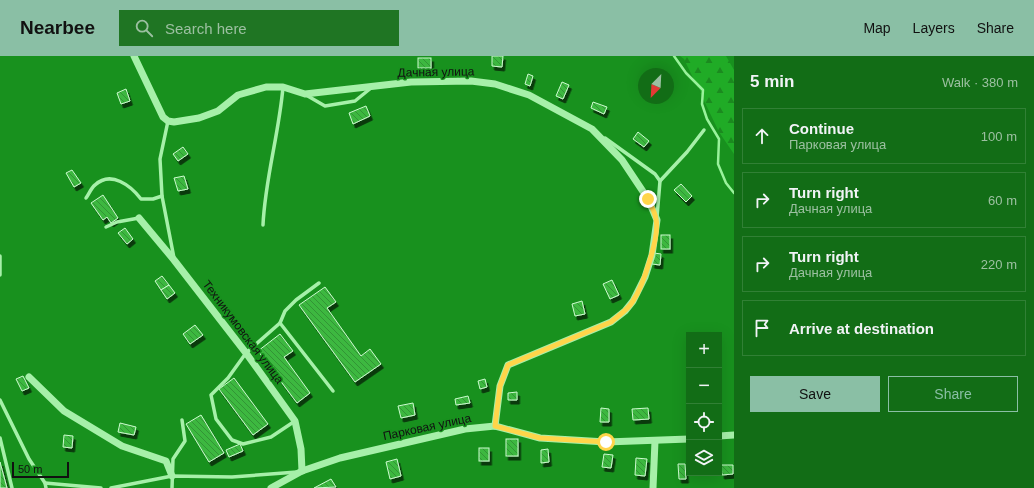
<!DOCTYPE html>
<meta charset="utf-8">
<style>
body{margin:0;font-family:Helvetica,sans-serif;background:#1f7523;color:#f1f3f6}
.controls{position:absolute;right:12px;bottom:12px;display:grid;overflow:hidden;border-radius:0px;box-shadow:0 4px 16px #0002}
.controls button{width:36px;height:36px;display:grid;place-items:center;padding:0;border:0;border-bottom:1px solid #318035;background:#126d16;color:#f1f3f6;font:20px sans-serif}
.compass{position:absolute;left:638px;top:12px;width:36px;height:36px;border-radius:50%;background:#126d16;box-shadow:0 4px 16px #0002;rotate:204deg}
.scale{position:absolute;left:12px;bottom:10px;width:57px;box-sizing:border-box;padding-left:4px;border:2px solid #111;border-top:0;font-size:11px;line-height:14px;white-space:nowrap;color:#111;-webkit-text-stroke:3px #18911e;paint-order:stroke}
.stop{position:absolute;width:12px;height:12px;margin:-9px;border:3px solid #ffd54a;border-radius:50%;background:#fff}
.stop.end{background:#ffd54a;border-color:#fff;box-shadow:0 1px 4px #0008}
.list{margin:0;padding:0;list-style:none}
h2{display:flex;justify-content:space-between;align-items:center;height:52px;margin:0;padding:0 16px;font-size:17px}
h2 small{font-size:13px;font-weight:400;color:#9cc0a1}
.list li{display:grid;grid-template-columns:26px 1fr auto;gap:12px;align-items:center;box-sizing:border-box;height:56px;margin:0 8px 8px;padding:0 8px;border:1px solid #318035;border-radius:0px}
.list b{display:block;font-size:15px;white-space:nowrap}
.list p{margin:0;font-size:13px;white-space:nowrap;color:#9cc0a1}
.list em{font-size:13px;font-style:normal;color:#9cc0a1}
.actions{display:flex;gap:8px;padding:12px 16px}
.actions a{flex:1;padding:9px 0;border:1px solid #8abfa5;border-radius:0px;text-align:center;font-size:14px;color:#8abfa5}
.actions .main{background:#8abfa5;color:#111}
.icon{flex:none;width:22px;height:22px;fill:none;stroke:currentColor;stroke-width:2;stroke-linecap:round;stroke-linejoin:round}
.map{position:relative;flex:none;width:734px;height:432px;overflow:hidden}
header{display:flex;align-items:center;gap:24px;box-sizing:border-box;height:56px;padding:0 20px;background:#8abfa5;color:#111}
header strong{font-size:19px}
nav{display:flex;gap:22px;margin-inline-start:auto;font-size:14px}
.search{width:280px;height:36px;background:#1f7523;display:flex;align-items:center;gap:10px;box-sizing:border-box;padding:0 14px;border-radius:0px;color:#9cc0a1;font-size:15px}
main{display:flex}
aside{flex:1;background:#126d16}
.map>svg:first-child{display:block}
</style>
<header>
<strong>Nearbee</strong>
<div class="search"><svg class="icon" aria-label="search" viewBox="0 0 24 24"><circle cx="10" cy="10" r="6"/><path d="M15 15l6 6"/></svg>Search here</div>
<nav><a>Map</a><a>Layers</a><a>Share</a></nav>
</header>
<main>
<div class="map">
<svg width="734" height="432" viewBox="0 0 734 432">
<defs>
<pattern id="forest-firs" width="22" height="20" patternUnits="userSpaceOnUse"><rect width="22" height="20" fill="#20ab26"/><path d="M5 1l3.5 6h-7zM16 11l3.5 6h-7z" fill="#1b8a1f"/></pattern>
<pattern id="building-back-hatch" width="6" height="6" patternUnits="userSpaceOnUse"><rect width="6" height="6" fill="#3cb841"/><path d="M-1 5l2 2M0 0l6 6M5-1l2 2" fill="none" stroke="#319435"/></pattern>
<filter id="shadow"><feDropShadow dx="2.5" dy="4" stdDeviation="0" flood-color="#0009"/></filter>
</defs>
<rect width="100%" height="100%" fill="#18911e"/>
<polygon fill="url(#forest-firs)" points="680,0 726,0 734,14 734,98 719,76 684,3"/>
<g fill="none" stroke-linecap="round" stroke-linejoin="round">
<polyline stroke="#99f29b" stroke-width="2.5" points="674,0 686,17 703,34 702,48 707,63 719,83 718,108 726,127 734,137"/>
</g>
<g fill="url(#building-back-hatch)" stroke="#cdfbcf" filter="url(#shadow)">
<polygon points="492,0 503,0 502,11 492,10"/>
<rect x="418" y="2" width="13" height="10"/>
<polygon points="528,18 533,20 530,30 525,28"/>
<polygon points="562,26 569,29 563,43 556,40"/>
<polygon points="126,33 130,45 121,48 117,37"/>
<polygon points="593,46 607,51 604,58 591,52"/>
<polygon points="366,50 370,60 353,68 349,57"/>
<polygon points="638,76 649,85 644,91 633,83"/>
<polygon points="183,91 188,98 178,105 173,98"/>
<polygon points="72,114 81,127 74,131 66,117"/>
<polygon points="184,120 188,133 178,135 174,122"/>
<polygon points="681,128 692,140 686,146 674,134"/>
<polygon points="103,139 118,162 111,167 107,161 103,164 91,147"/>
<polygon points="125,172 133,183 127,188 118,177"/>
<rect x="661" y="179" width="9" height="14"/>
<polygon points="654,197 661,198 660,209 652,208"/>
<polygon points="162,220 169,229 161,234 155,225"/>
<polygon points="612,224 619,239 610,243 603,228"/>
<polygon points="169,229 175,237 167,243 161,234"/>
<polygon points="325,231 336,246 327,252 361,300 370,293 381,308 355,326 299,249"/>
<polygon points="582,245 585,258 575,260 572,248"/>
<polygon points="195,269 203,279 190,288 183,278"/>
<polygon points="280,278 293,295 284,301 310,337 297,347 258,295"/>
<polygon points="23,320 29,332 22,335 16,323"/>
<polygon points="234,322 268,368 253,379 219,333"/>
<polygon points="485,323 487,331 480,333 478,325"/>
<polygon points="517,336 517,344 508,344 508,337"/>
<polygon points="468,340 470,347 456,349 455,343"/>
<polygon points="413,347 415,359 401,362 398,350"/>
<polygon points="601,352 609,353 609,366 600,366"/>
<polygon points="648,352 649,363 633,364 632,353"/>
<polygon points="201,359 224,397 209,406 186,368"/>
<polygon points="120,367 136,371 134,379 118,376"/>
<polygon points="64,379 73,380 72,392 63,391"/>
<rect x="506" y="383" width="12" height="17"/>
<polygon points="240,388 243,395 229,401 226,394"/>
<rect x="479" y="392" width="10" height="13"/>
<polygon points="548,393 549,406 541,407 541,394"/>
<polygon points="604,398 613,399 611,412 602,411"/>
<polygon points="636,402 647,403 645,420 635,419"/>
<polygon points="397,403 401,420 390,423 386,406"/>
<polygon points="0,406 7,432 0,432"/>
<polygon points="678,408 685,408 686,423 679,423"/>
<polygon points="721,409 733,409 733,418 722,419"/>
<polygon points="331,423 336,431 314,432"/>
</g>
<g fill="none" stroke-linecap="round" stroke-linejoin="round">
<g stroke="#a6f0a9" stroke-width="3.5">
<polyline points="306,39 325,50 355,45 371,32"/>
<polyline points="168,65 160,103 162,140 174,202"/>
<polyline points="605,82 655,118 660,125 657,161"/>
<polyline points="660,125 687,96 704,74"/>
<path d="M 86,142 C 89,138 91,132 95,129 C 111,114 131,130 141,143 L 153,143 L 162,140"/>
<path d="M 263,169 C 265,123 279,78 283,31"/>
<polyline points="106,171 117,166 139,162"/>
<polyline points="0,200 0,219"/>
<polyline points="280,267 333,335"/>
<polyline points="0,344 29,403 45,427 46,432"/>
<polyline points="295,365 271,381 243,388 232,384 216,363 211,339 228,322 246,297 280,267 285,255 296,244 319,227"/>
<polyline points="0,382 12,432"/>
<polyline points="45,427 101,432"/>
<polyline points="111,432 172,420 232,421 297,416"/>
<polyline points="172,432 173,403 185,385 182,364"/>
</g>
<g stroke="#a6f0a9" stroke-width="7">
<polyline points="134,0 163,61 168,65 174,66 199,62 218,55 238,39 266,31 283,31 305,38 411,26 471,25 495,28 529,39 592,73 622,104 648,143 657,164 652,199 645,221 633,245 625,255 611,266 508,309 500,330 495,370"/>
<polyline points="139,162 174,204 246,297 295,365 301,393 302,415"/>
<polyline points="29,321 64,355 122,390 166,405 172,420"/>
<polyline points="719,380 734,379"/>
<polyline points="271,432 302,415 340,402 465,373 495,370 540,382 606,386 689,383"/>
<polyline points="653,432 655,385"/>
</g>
</g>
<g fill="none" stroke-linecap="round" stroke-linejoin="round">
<path stroke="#ffd54a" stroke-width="5" d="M 606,386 L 540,382 L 495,370 L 500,330 L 508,309 L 611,266 C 619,259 628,254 633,245 C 643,230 660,180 656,163 C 655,156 651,149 648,143"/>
</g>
<g text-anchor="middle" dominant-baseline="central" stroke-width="3" stroke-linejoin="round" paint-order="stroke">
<g font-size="12" fill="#111" stroke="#18911e">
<text transform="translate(436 16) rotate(-1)">Дачная улица</text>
<text transform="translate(243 276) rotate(53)">Техникумовская улица</text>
<text transform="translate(427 371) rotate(-12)">Парковая улица</text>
</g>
</g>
</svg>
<div class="controls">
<button>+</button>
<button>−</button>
<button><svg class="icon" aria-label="locate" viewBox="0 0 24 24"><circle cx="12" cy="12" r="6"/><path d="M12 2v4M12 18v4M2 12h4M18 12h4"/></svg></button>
<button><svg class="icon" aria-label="layers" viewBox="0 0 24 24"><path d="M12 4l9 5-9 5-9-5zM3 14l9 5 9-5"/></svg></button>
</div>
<svg class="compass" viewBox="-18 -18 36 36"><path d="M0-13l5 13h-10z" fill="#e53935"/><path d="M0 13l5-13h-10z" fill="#9cc0a1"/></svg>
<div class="scale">50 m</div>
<div class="stop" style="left:606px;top:386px"></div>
<div class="stop end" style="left:648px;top:143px"></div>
</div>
<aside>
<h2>5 min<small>Walk · 380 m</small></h2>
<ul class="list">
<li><svg class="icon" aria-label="ahead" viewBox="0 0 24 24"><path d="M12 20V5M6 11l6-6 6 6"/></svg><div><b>Continue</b><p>Парковая улица</p></div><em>100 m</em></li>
<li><svg class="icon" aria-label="right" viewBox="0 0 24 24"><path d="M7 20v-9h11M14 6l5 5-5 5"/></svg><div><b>Turn right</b><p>Дачная улица</p></div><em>60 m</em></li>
<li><svg class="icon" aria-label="right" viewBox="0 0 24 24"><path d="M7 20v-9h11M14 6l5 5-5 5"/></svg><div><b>Turn right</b><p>Дачная улица</p></div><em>220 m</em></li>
<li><svg class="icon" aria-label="arrive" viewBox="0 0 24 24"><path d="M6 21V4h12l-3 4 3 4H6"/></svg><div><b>Arrive at destination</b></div></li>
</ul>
<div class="actions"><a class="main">Save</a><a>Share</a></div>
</aside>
</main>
